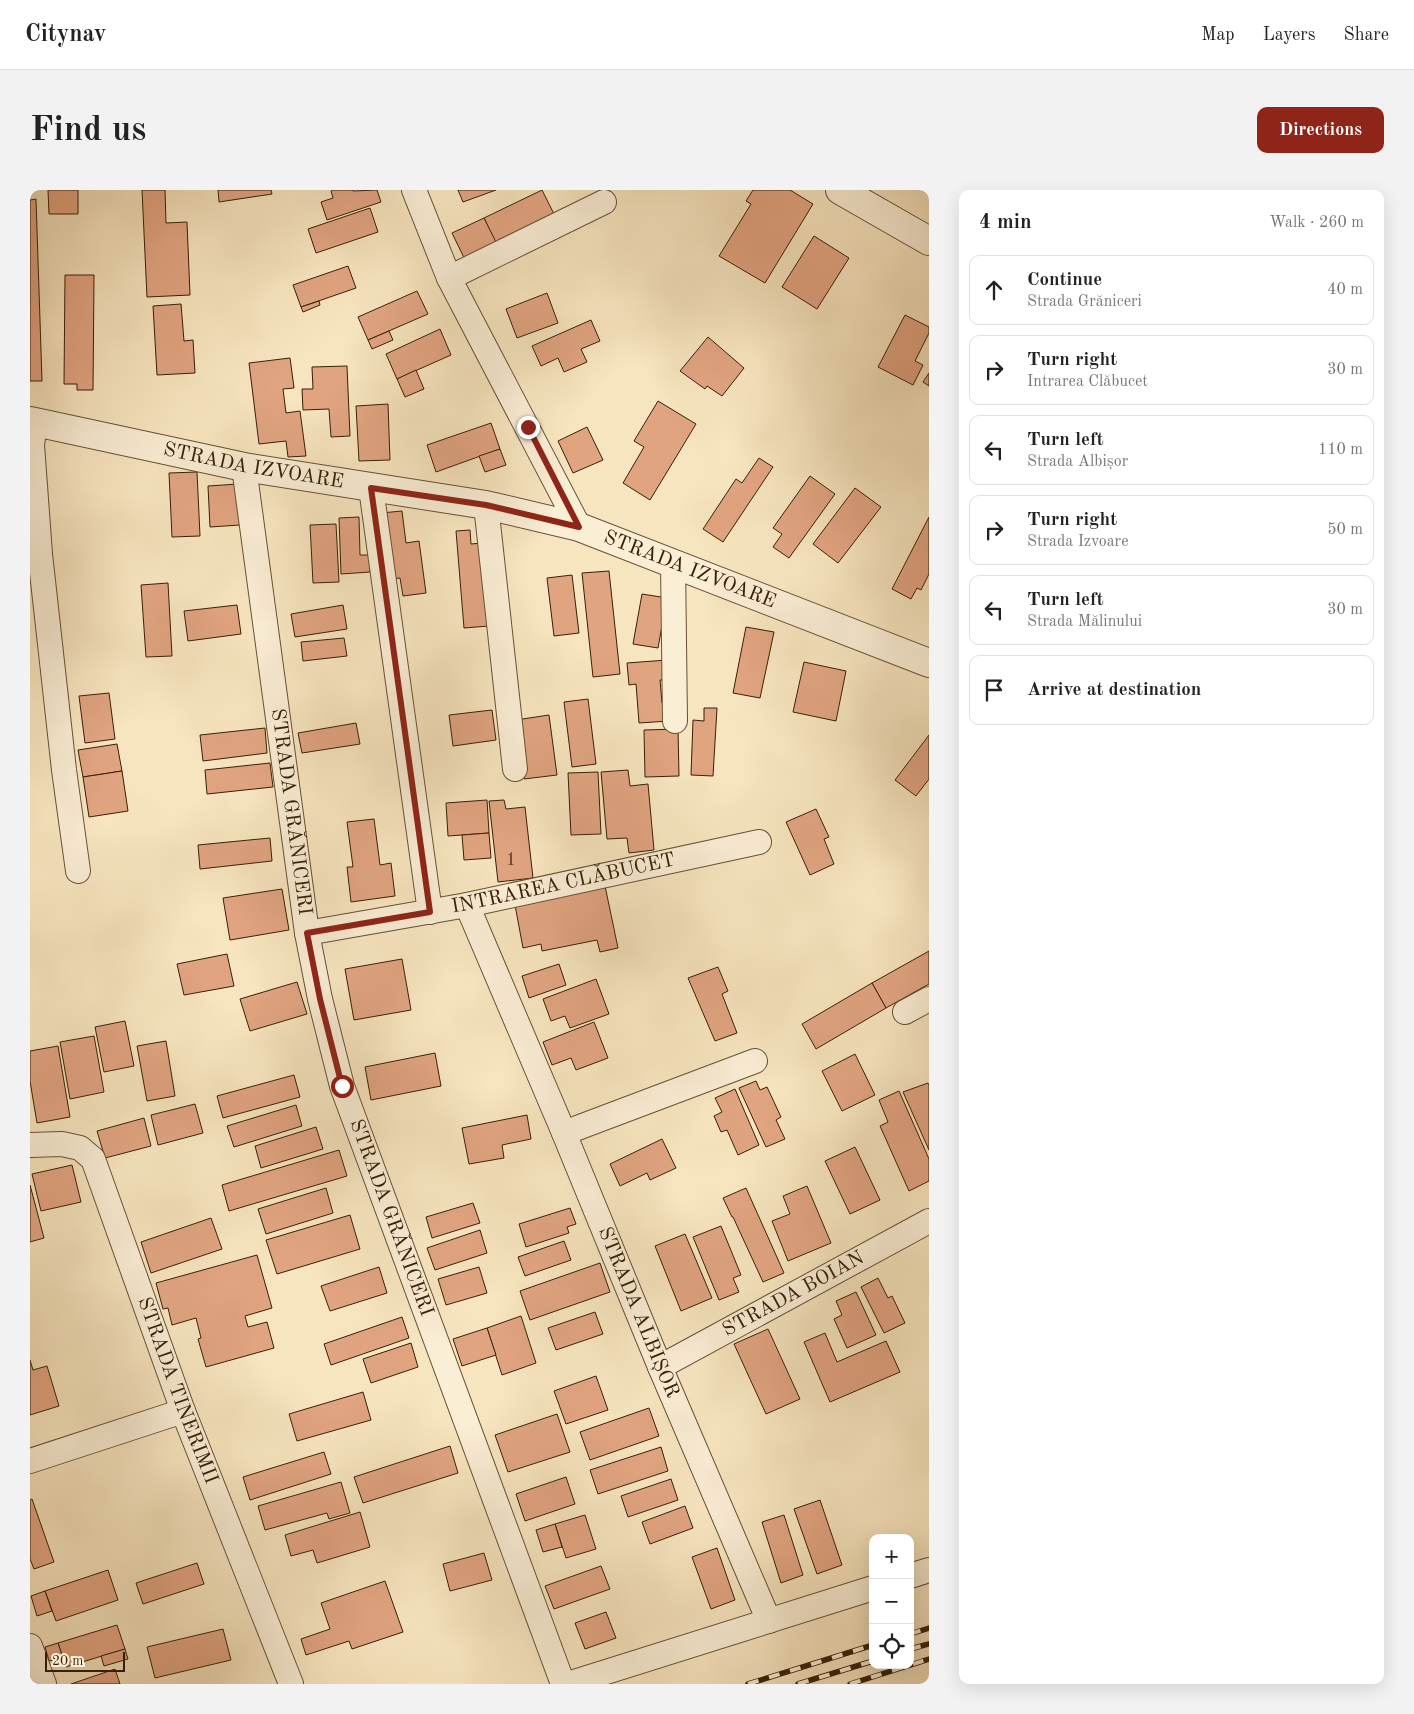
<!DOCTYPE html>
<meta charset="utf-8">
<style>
body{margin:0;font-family:"Old Standard TT",serif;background:#f2f2f2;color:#222}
.controls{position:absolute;right:15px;bottom:15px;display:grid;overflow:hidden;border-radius:10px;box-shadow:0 5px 20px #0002}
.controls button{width:45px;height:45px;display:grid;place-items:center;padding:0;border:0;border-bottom:1px solid #e0e0e0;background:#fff;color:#222;font:25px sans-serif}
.scale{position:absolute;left:15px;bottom:12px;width:80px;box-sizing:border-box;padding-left:5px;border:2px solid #381f06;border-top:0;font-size:14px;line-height:18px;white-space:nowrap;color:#381f06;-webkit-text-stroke:4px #faeed5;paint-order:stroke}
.stop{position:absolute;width:15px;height:15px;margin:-11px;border:4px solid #8f2418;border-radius:50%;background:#fff}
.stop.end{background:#8f2418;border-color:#fff;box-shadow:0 1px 5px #0008}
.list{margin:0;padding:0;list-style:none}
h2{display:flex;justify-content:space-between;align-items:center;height:65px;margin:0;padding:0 20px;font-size:21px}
h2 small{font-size:16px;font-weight:400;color:#767676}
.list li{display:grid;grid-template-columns:32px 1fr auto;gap:15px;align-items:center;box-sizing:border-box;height:70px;margin:0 10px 10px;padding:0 10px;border:1px solid #e0e0e0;border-radius:10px}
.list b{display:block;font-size:19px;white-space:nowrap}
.list p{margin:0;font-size:16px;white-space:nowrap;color:#767676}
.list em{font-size:16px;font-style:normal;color:#767676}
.icon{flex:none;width:28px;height:28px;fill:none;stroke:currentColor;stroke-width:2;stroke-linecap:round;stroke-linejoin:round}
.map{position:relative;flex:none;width:899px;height:1494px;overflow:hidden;border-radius:10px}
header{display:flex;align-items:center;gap:30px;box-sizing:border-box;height:70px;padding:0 25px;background:#fff;border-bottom:1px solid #e0e0e0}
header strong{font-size:24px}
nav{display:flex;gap:28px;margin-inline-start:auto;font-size:18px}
.intro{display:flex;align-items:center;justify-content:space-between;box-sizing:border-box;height:120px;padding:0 30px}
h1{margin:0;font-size:35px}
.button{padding:12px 22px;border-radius:10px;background:#8f2418;color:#fff;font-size:18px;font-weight:700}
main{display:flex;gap:30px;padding:0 30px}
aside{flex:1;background:#fff;border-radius:10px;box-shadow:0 5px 20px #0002}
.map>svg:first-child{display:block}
</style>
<header>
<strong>Citynav</strong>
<nav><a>Map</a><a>Layers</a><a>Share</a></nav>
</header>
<div class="intro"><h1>Find us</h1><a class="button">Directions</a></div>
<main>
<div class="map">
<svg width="899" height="1494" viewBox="0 0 899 1494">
<rect width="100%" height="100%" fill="#f7e5bf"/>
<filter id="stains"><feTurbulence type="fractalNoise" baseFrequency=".004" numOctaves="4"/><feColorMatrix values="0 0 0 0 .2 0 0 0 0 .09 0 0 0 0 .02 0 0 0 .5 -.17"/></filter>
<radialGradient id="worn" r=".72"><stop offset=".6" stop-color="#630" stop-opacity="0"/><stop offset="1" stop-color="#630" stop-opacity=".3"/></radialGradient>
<g fill="#e1a481" stroke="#381f06">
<polygon points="18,0 48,0 48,24 19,24"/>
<polygon points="112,0 135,0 136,33 157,32 160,105 117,107"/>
<polygon points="188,0 241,0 242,4 189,12"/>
<polygon points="303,0 323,0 323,1 347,0 351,12 297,30 291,12 303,8 301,1"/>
<polygon points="428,0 466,0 433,12"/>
<polygon points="512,0 524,24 465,52 454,28"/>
<polygon points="723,0 760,0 783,14 735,93 689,66 721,14 716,11"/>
<polygon points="6,9 12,191 0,191 0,10"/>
<polygon points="340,18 348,42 286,63 278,39"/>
<polygon points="454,28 470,60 438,76 422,43"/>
<polygon points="784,46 819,68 787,119 752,97"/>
<polygon points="318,76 326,98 271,117 263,95"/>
<polygon points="35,85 64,85 63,200 47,200 47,194 34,194"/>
<polygon points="387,101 398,124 338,150 328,127"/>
<polygon points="517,103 528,133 487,148 476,119"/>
<polygon points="289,111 290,115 273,122 271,117"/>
<polygon points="151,114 154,151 163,150 165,183 127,185 123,116"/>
<polygon points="875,125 899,137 899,143 885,171 893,175 883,195 848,177"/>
<polygon points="561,130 570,151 551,159 557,172 534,182 528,168 511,176 502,156"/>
<polygon points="410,139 421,165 367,189 356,164"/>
<polygon points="359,141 363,150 342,159 338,150"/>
<polygon points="678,147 714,178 692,206 677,196 675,199 650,181"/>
<polygon points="260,168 264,198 253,199 256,223 270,221 276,266 258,267 256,251 229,254 219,173"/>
<polygon points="317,176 320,246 301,247 299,219 273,220 272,199 283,199 282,177"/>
<polygon points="386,180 394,199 375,207 367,189"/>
<polygon points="899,183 899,196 893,192"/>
<polygon points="628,211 666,234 620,310 593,293 614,257 604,251"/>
<polygon points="358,214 360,270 329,271 326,216"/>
<polygon points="461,233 470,259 406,282 397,255"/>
<polygon points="557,237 573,270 543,283 528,251"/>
<polygon points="470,259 476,275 455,282 449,266"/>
<polygon points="729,268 743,277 693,352 673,339 706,289 712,293"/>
<polygon points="167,282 170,346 142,347 139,283"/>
<polygon points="780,286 805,304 759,368 743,357 752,344 743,338"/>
<polygon points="208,294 210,335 180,337 178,296"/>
<polygon points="825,298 851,317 808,373 783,354"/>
<polygon points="372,321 376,353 389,351 396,403 373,406 370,388 360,389 351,323"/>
<polygon points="329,327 330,365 339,365 340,382 311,384 309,328"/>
<polygon points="899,327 899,384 891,400 887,398 881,409 862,399"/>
<polygon points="306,334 309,392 283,393 280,335"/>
<polygon points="440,340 441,354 452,353 459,436 434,438 426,341"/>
<polygon points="579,381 590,484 563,487 552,383"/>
<polygon points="542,385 549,443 524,446 517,388"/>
<polygon points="138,393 142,466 116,467 111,395"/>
<polygon points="612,404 637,408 628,458 603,454"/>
<polygon points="207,415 211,444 158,451 154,421"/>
<polygon points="313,415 317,439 265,447 261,424"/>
<polygon points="716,437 744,442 730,508 703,503"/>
<polygon points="314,448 317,466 273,471 271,452"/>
<polygon points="637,470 638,490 630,490 632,513 638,513 639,531 609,533 606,494 599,495 597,473"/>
<polygon points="774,472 816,481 806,531 763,522"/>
<polygon points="79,503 85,549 55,553 49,506"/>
<polygon points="558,509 566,574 542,577 534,512"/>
<polygon points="674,518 687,518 683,586 661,585 663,530 674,531"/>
<polygon points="462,520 466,550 423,556 419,525"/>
<polygon points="519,525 527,585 494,589 486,530"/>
<polygon points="326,533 330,554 272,563 268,543"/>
<polygon points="235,538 237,563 173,571 170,545"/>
<polygon points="648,539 649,586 615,587 614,540"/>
<polygon points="899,545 899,589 886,606 865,590"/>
<polygon points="87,554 92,581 53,587 48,560"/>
<polygon points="240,573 243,597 177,604 175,580"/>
<polygon points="598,580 600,596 618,594 624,660 599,663 597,648 577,649 571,582"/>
<polygon points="92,581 98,621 59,627 53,587"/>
<polygon points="568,582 571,644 541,645 538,583"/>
<polygon points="457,610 459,643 418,646 416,613"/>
<polygon points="474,610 476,619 495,617 503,688 468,692 459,611"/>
<polygon points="786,619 799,647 794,649 804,674 780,685 756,632"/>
<polygon points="344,629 350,675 361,673 365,706 321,712 317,677 323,677 317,632"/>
<polygon points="459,643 461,668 434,670 432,645"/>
<polygon points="240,648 242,671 170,679 168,655"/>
<polygon points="575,696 588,758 570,762 567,750 512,761 511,754 493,758 485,715"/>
<polygon points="252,699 259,740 200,750 193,708"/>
<polygon points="899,761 899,794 856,818 842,793"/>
<polygon points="197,764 204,796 154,805 147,774"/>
<polygon points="372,769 381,820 324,830 315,779"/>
<polygon points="529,774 536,795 499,808 492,786"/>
<polygon points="688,777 698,801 692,804 707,843 685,851 658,788"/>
<polygon points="566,789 579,824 540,838 535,826 521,831 513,809"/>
<polygon points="267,792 277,824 220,841 210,809"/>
<polygon points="842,793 856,818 786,859 772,834"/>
<polygon points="95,831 104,876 74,882 65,837"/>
<polygon points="564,832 578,868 546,880 541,868 522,875 513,852"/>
<polygon points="64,846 74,902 40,909 30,852"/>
<polygon points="136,851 145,906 117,911 107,856"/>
<polygon points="28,856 40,927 7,933 0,891 0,861"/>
<polygon points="405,863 411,896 341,910 335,877"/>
<polygon points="825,864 845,905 812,921 792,881"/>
<polygon points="264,885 270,907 193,928 187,906"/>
<polygon points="726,891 730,900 737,897 751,927 746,930 755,949 736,957 709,898"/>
<polygon points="898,893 899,895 899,960 873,902"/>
<polygon points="705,899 729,955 708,965 697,940 691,942 684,926 692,922 685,908"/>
<polygon points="869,901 899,969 899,991 879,1001 850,936 858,932 849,910"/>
<polygon points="165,914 173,943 128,955 121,925"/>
<polygon points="266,915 272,936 204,957 197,936"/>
<polygon points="497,925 501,949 472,955 474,968 439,974 432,938"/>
<polygon points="114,928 121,956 75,968 67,941"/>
<polygon points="286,937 293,959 231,978 225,956"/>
<polygon points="632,949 646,978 620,990 617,983 590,996 580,974"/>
<polygon points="825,957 850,1010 820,1024 795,971"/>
<polygon points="309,960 317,986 199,1021 192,995"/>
<polygon points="42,975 51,1012 11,1021 2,984"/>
<polygon points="0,995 14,1048 0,1052"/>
<polygon points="777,996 801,1053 758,1071 742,1031 760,1024 753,1006"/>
<polygon points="296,998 303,1023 236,1044 228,1019"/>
<polygon points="716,998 754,1083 733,1092 703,1027 702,1027 693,1008"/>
<polygon points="443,1013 450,1033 402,1048 396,1027"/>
<polygon points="540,1018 546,1034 537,1037 539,1043 496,1057 489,1034"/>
<polygon points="320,1025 330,1059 247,1084 236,1050"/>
<polygon points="181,1028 192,1059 121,1083 111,1052"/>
<polygon points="691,1036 711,1085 703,1088 709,1102 689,1110 663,1047"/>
<polygon points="450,1040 457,1063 405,1080 397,1058"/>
<polygon points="655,1044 682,1108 651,1121 625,1056"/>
<polygon points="534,1051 541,1070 495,1086 488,1067"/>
<polygon points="227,1065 242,1118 215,1126 218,1137 237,1132 244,1158 176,1177 168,1149 171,1148 166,1128 142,1135 138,1118 133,1119 126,1093"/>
<polygon points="570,1073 580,1102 500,1130 490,1101"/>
<polygon points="349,1077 357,1103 300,1121 291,1096"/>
<polygon points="449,1077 457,1103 416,1115 408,1089"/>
<polygon points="848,1088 858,1108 862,1106 875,1133 854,1143 831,1097"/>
<polygon points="826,1102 846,1145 817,1158 804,1129 812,1125 806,1111"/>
<polygon points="565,1122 573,1144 526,1160 518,1138"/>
<polygon points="491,1126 506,1173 472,1185 457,1138"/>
<polygon points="372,1127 379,1148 301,1175 294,1154"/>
<polygon points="457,1138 466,1165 432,1176 423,1149"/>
<polygon points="738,1139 770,1209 736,1224 704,1154"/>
<polygon points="795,1143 807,1172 856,1151 870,1182 800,1212 774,1152"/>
<polygon points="381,1153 388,1177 341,1193 333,1169"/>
<polygon points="0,1170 3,1180 17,1176 29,1216 0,1225"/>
<polygon points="566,1186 578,1220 536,1234 524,1201"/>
<polygon points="333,1202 341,1230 267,1251 259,1224"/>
<polygon points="619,1218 629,1246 560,1270 550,1242"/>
<polygon points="527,1224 540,1262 478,1282 465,1245"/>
<polygon points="420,1256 428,1283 333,1313 324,1287"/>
<polygon points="631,1257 638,1281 568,1304 560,1280"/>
<polygon points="294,1262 301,1284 220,1310 213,1287"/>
<polygon points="536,1287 545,1314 495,1331 486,1304"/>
<polygon points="641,1289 648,1310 598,1327 591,1306"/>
<polygon points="311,1292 320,1323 299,1329 297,1323 235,1340 228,1316"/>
<polygon points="2,1309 24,1372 4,1379 0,1369 0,1310"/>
<polygon points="790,1310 812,1375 787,1384 764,1319"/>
<polygon points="655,1316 663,1338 620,1354 612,1332"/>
<polygon points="330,1322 340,1357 287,1373 283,1360 261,1366 255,1345"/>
<polygon points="555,1325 566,1359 536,1368 525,1334"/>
<polygon points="754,1325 773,1385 751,1393 732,1332"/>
<polygon points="525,1334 532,1357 513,1362 506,1340"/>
<polygon points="687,1358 705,1410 681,1419 662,1367"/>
<polygon points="454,1363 462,1390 420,1401 413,1374"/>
<polygon points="167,1373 174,1394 113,1414 106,1393"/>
<polygon points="571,1376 580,1399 524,1419 515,1396"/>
<polygon points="78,1380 88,1410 26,1431 15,1401"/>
<polygon points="355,1391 373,1442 322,1459 319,1451 276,1465 271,1449 300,1439 291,1413"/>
<polygon points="15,1401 22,1421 7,1426 1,1406"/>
<polygon points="576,1422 586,1448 555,1459 545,1433"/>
<polygon points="87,1435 95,1459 36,1477 28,1453"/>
<polygon points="193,1439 201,1470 125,1488 117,1457"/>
<polygon points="28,1453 33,1468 19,1471 15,1457"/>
<polygon points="95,1459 98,1469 74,1476 71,1466"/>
<polygon points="85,1479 90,1494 41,1494"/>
</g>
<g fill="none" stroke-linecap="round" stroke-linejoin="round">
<g stroke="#685034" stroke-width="26">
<g id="minor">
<polyline points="384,0 419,88 549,337"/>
<polyline points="419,88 574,12"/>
<polyline points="5,233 2,255 10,364 34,580 48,681"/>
<path id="s1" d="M 214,277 L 277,743 L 290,809 L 312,896 L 533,1494"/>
<polyline points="341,298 400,722"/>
<polyline points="456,315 485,579"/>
<polyline points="643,373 645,531"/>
<path id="s2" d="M 437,715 L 534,943 L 630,1177 L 739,1431"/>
<path id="s3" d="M 277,743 L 437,715 L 729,652"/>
<polyline points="875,822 899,809"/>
<polyline points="534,943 725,871"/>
<path id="s4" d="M 0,955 L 32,954 L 50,958 L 63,969 L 153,1221 L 261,1494"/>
<path id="s5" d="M 630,1177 L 899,1031"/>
<polyline points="0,1271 153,1221"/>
<polyline points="880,1386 899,1380"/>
<polyline points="0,1456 14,1494"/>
<polyline points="538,1494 843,1398"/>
</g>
</g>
<g stroke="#685034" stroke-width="30">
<g id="tertiary">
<polyline points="810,0 899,51"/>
<path id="s6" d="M 0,231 L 214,277 L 456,315 L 549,337 L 899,473"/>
</g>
</g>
<use href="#minor" stroke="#faeed5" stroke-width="24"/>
<use href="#tertiary" stroke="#faeed5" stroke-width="28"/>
<g stroke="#381f06" stroke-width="5.5">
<g id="rail">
<polyline points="880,1444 899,1438"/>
<polyline points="880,1459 899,1454"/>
<polyline points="718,1494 843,1455"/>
<polyline points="768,1494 843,1471"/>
<polyline points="820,1494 899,1469"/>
</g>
</g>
<use href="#rail" stroke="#faeed5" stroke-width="4" stroke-dasharray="11" stroke-linecap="butt"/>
</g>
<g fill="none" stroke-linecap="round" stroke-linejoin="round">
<polyline stroke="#8f2418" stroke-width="6" points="312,896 290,809 277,743 400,722 341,298 456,315 549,337 498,237"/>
</g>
<g text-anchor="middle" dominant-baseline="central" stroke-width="4" stroke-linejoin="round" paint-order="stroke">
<g font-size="18" fill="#624025">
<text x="481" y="670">1</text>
</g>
<g font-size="20" fill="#381f06" stroke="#faeed5">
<text stroke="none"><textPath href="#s6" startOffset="228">STRADA IZVOARE</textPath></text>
<text stroke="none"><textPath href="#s6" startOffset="678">STRADA IZVOARE</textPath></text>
<text stroke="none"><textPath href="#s1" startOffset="348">STRADA GRĂNICERI</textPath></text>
<text stroke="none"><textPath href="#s3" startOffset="261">INTRAREA CLĂBUCET</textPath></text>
<text stroke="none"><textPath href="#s1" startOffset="768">STRADA GRĂNICERI</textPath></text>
<text stroke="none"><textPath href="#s5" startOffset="152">STRADA BOIAN</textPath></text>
<text stroke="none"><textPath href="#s2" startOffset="442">STRADA ALBIȘOR</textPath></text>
<text stroke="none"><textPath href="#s4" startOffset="314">STRADA TINERIMII</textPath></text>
</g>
</g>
<rect width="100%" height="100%" filter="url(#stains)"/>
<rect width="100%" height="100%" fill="url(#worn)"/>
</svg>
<div class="controls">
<button>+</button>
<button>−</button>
<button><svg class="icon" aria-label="locate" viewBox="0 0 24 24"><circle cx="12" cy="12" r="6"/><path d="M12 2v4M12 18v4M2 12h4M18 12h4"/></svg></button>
</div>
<div class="scale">20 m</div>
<div class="stop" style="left:312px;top:896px"></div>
<div class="stop end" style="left:498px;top:237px"></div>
</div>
<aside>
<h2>4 min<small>Walk · 260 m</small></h2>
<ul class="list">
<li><svg class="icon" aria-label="ahead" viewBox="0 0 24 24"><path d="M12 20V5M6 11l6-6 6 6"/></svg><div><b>Continue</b><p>Strada Grăniceri</p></div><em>40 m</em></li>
<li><svg class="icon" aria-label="right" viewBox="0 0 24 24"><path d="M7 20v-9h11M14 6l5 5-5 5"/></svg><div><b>Turn right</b><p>Intrarea Clăbucet</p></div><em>30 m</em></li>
<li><svg class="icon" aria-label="left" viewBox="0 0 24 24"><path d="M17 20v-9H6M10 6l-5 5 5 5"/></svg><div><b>Turn left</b><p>Strada Albișor</p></div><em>110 m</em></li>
<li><svg class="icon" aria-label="right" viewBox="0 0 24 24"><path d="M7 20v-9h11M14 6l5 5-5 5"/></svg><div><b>Turn right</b><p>Strada Izvoare</p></div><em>50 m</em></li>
<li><svg class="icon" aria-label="left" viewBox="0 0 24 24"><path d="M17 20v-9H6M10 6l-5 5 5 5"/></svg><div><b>Turn left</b><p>Strada Mălinului</p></div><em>30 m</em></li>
<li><svg class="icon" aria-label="arrive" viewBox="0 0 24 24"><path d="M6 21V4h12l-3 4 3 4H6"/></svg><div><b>Arrive at destination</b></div></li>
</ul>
</aside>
</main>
